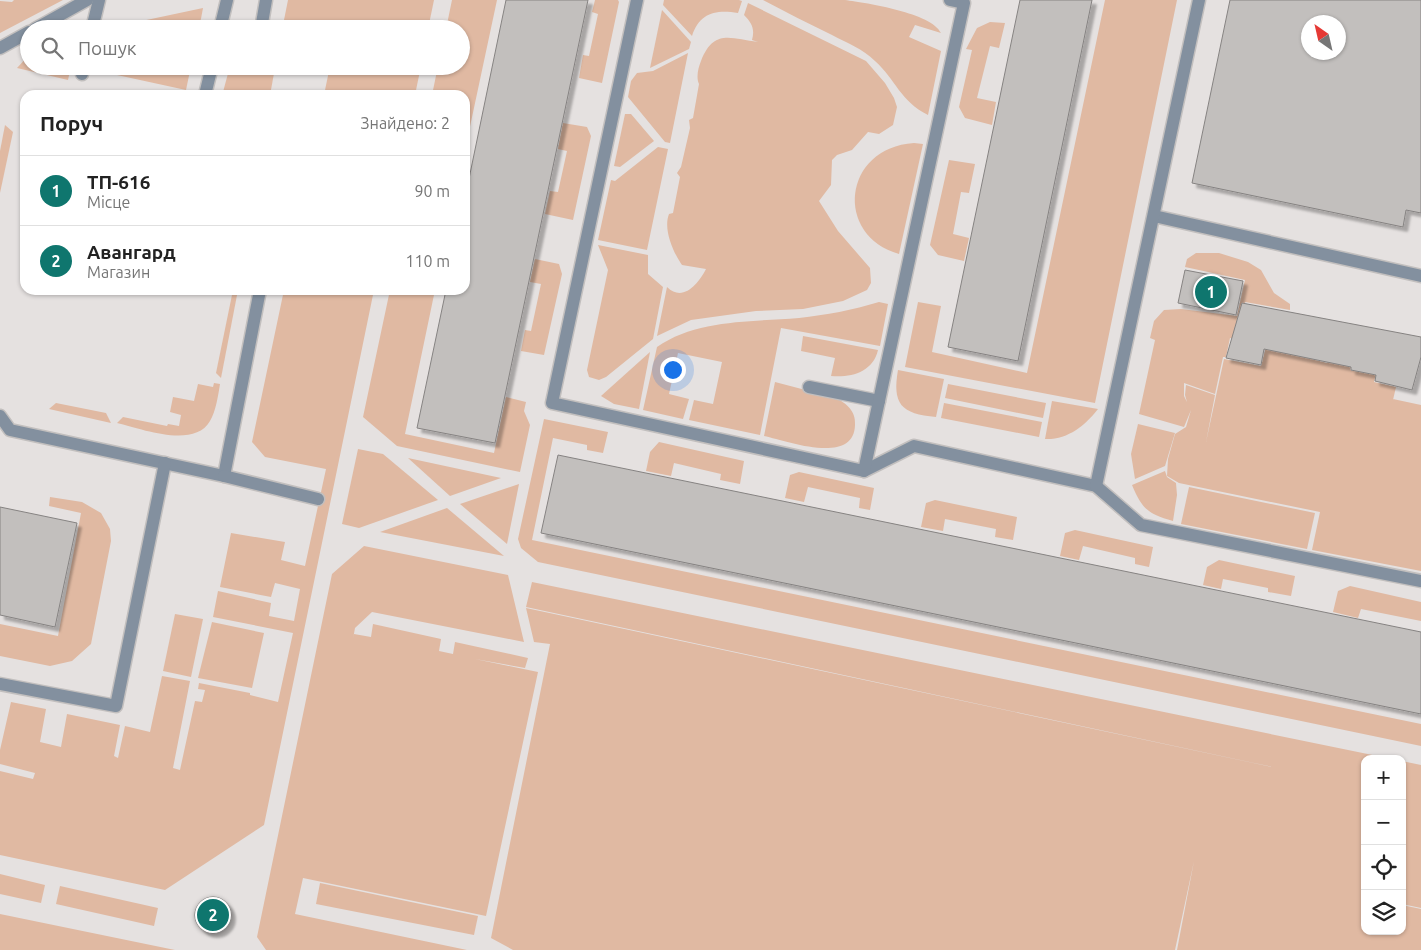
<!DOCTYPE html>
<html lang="uk">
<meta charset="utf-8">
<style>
body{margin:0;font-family:Ubuntu,sans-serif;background:#f6f6f6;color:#222}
.controls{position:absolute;right:15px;bottom:15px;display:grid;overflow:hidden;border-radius:10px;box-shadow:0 1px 4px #0004}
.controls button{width:45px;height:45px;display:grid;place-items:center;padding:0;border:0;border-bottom:1px solid #e0e0e0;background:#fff;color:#222;font:25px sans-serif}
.compass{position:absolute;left:1301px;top:15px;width:45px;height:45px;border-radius:50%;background:#fff;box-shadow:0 1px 4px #0004;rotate:326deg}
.you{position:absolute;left:672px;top:369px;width:18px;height:18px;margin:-12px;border:4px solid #fff;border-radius:50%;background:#1a73e8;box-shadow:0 0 0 8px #1a73e833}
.badge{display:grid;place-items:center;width:32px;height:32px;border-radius:50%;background:#0f766e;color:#fff;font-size:16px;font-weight:700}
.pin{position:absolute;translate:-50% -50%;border:2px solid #fff;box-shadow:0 1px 5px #0006}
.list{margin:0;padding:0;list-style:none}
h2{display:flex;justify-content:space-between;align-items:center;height:65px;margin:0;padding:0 20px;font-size:21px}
h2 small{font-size:16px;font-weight:400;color:#767676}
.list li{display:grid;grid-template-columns:32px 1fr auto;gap:15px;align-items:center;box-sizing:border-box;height:70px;padding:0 20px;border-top:1px solid #e0e0e0}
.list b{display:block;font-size:19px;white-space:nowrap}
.list p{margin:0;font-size:16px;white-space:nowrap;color:#767676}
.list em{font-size:16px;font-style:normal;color:#767676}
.icon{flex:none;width:28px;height:28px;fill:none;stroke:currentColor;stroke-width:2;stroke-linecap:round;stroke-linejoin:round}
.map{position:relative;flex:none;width:1421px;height:950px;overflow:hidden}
.search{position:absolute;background:#fff;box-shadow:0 1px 4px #0004;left:20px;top:20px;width:450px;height:55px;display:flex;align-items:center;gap:12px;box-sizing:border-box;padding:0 18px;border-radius:28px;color:#767676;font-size:19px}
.panel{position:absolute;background:#fff;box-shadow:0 1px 4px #0004;left:20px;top:90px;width:450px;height:205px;border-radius:15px}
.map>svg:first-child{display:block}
</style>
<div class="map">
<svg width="1421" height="950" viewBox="0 0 1421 950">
<defs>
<filter id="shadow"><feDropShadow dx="4.5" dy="4.5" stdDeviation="1" flood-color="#0004"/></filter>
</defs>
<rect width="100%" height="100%" fill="#e5e1e0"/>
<g fill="#e0b9a2">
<polygon points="14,0 63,0 0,33 0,1 12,2"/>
<polygon points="288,0 434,0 428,29 304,29 283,25"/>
<polygon points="452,0 497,0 465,150 465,95 432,95 438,66 461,66 461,29 446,29"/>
<polygon points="595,0 618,0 619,2 602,83 579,78 583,55 589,56 598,14 592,12"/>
<path d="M 664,0 L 739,0 L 742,1 L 738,13 C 716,9 699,13 692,36 L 663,5 Z"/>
<path d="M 763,0 C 790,0 819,0 845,0 C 867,3 932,13 941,33 L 915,25 L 909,37 L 941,51 L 928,115 C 900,101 896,80 875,61 C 863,49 847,43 832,35 C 809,24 786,12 763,0 Z"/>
<polygon points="1105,0 1177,0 1095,403 905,367 918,302 941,306 932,352 1027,373"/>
<path d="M 748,3 L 866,61 L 885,83 L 894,98 L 897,107 L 893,125 L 879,134 L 868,132 L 852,150 L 837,155 L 832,160 L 831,185 L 819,201 L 838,231 L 870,268 L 871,283 L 867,290 L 843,301 L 803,309 L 756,311 L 691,320 L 657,336 L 667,287 C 683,303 699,283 706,269 L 682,265 C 673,252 663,229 669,214 L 673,213 L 680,177 L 677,173 L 681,167 L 690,128 L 689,120 L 693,118 L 699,84 C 696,78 698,68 701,61 C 714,28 731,39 758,42 L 752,40 C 755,29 752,23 744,15 Z"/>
<polygon points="203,8 199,29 104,29"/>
<polygon points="662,10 691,42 689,49 650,68"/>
<polygon points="990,22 1005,23 999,48 990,46 977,98 996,102 992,125 965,118 959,107 972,50 966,49 977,28"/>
<polygon points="688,53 670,143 665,142 628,97 631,81 637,73 653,71"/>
<polygon points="29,55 29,66 71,66 68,80 17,68"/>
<polygon points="95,66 191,66 186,90 94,70"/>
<polygon points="230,66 275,68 270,95 226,95 223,92"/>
<polygon points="330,66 421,66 415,95 324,95"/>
<polygon points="625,114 631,114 654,141 620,167 614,166"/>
<polygon points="563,123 587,127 591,136 573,220 545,214 550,191 558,192 567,151 558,149"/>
<polygon points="5,125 13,132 0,193 0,151"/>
<path d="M 914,143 L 923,144 L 899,254 C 834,236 842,148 914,143 Z"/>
<polygon points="658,147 668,149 647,250 598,240 611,180 615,181"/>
<polygon points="949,160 975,164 969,193 961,192 953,234 969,238 964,261 938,255 930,245"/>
<polygon points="598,245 648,255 648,274 663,287 653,339 606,377 599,380 589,377 587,370 608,270"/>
<polygon points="1196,253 1219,253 1248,262 1261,270 1274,293 1290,304 1290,310 1245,302 1238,340 1230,338 1226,357 1223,357 1215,394 1184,383 1184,396 1187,402 1185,395 1186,385 1215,395 1206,442 1224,359 1261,366 1266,347 1327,363 1329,356 1352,361 1350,370 1376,375 1374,382 1396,387 1389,417 1393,399 1421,405 1421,571 1312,550 1320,512 1179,483 1167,476 1168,459 1175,434 1186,427 1191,410 1184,427 1139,414 1155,340 1150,338 1154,321 1164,310 1181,309 1237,316 1245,280 1185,267 1187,259"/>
<polygon points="535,259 559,264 562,274 544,355 521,351 525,330 531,331 541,284 530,282"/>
<polygon points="233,290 238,290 221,378 216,373"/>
<polygon points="284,290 374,290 264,825 165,890 0,855 0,771 33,779 35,773 0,764 0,750 11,702 46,709 40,742 61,747 67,714 120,725 114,756 118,758 125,726 150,732 162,676 190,681 173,768 180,770 195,701 202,702 205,690 198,689 199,683 250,693 250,695 278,702 293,633 213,617 218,591 271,603 269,616 294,621 300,589 275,583 271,597 220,587 231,533 285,542 281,560 305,566 326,469 265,457 252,442"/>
<polygon points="390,290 435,290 405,434 494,453 506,397 526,402 524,411 530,425 520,472 397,446 363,417"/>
<path d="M 879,302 L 888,304 L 880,346 L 781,328 L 760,435 L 689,420 L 694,400 L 713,404 L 722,362 L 678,353 L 669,394 L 689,399 L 683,419 L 643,410 L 657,347 C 697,319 752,322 799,318 C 826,315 853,310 879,302 Z"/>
<path d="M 803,336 L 878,350 C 873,372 851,378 831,376 L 835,358 L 801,351 Z"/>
<polygon points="650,352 639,409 614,404 601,396"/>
<path d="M 898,370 L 944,379 L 936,417 C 901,414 892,404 898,370 Z"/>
<path d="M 775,382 L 836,398 C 847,404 856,411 855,425 C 854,466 787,441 764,436 Z"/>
<path d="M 214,383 L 220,384 C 218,396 216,411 210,421 C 194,449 142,429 117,423 L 123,417 L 167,426 L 168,424 L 179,426 L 181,415 L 170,412 L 173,397 L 194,401 L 198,384 L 213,387 Z"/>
<polygon points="948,384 1046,403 1043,418 945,398"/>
<path d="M 1052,401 L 1098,409 C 1085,426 1067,440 1045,439 Z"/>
<polygon points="56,403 106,413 111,423 49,409"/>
<polygon points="944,403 1042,422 1039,437 941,418"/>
<polygon points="544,419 608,432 603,453 587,450 587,445 553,438 532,540 1421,724 1421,746 538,562 521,548 518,539"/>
<polygon points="1138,424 1175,433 1165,466 1135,479 1131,454"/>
<polygon points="659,442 744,461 740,484 720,480 721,474 674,463 671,476 646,471 650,452"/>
<polygon points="358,449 383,454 438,500 359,528 342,524"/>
<polygon points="408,458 501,478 450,496"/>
<path d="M 1165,471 L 1167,477 L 1176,483 L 1177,495 L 1173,521 C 1148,514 1142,509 1132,485 Z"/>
<polygon points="799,472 874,488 870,510 859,508 860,498 808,487 804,502 785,498 790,475"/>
<polygon points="519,484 507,544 460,504"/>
<polygon points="1189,487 1315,513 1307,549 1181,524"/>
<polygon points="50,497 82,502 101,513 110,529 111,541 91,644 72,661 50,666 0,656 0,624 58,636 81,513 49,506"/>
<polygon points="935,500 1017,517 1013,540 995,537 996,529 945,519 943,531 921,527 926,503"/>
<polygon points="447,508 504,556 380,532"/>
<polygon points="1075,530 1153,547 1149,567 1135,564 1135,558 1083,546 1079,560 1060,556 1065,533"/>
<polygon points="364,546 508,575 524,642 372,612 355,628 353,639 354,634 371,637 373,624 441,639 439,651 453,654 455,642 528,658 525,668 475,659 538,672 486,916 303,878 295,914 467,950 266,950 257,937 332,574"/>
<polygon points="1219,560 1295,576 1291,596 1268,592 1268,588 1223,579 1221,589 1203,585 1207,567"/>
<polygon points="532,582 1392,759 1365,759 1365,897 1357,896 1365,897 1365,931 1402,931 1402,905 1421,909 1421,950 1177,950 1194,861 1175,950 513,950 491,938 550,644 534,642 526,608 1338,781 526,607"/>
<polygon points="1350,586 1421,602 1421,621 1361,609 1358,618 1333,612 1338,591"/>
<polygon points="175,614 203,619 191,677 163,671"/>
<polygon points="212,622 264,633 252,688 198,678"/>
<polygon points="1402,761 1421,765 1421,908 1402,904"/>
<polygon points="0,874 45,885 41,903 0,894"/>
<polygon points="320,883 478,916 474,935 316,904"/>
<polygon points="60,886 158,908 154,926 56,904"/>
<polygon points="0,914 175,950 0,950"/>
</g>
<g fill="#c2bfbd" stroke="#868382" fill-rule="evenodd" filter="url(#shadow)">
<polygon points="506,0 588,0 495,443 417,428 446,290 465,290 465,198"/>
<polygon points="1020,0 1092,0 1018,361 948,347"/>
<path d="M 1230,0 L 1421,0 L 1421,213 L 1406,210 L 1403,227 L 1192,183 ZM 1308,22 L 1338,22 L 1338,52 L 1308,52 Z"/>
<polygon points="1185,270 1243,281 1236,315 1178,303"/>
<polygon points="1242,303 1421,337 1421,357 1412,390 1375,381 1376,375 1351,370 1351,367 1264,349 1261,365 1226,358"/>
<polygon points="558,455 1421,632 1421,714 541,533"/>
<polygon points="0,507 77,523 55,627 0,615"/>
<circle cx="213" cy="915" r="18"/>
</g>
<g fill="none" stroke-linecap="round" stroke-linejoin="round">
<g stroke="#c2bfbe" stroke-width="15">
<g id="minor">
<polyline points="637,0 552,403 864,471 914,446 1096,486 1141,525 1421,581"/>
<polyline points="35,29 87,0"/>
<polyline points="92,29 99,0"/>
<polyline points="220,29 227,0"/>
<polyline points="261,29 266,0"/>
<polyline points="0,48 29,32"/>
<polyline points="82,74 83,66"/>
<polyline points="205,95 212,66"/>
<polyline points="1154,216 1421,276"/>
<polyline points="809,387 879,401"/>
<polyline points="0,416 10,430 224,476 260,290"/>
<polyline points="864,471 964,3 950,0"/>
<polyline points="224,476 318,499"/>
<polyline points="1096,486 1199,0"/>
<polyline points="0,684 116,706 165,463"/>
</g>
</g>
<use href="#minor" stroke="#83909f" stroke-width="12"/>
</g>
</svg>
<div class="controls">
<button>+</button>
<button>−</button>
<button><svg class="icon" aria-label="locate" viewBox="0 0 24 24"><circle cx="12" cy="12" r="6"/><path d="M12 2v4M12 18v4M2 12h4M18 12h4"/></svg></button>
<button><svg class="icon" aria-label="layers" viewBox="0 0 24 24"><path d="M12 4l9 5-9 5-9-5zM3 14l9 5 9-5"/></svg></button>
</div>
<svg class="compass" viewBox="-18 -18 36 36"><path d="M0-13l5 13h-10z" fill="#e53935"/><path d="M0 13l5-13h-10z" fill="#767676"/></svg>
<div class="you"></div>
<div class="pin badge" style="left:1211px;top:292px">1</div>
<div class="pin badge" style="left:213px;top:915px">2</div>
<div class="search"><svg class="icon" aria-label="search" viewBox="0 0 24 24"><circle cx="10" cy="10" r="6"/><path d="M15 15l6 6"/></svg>Пошук</div>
<section class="panel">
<h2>Поруч<small>Знайдено: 2</small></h2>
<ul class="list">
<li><span class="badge">1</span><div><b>ТП-616</b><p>Місце</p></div><em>90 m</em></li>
<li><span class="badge">2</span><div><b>Авангард</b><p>Магазин</p></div><em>110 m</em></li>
</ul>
</section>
</div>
